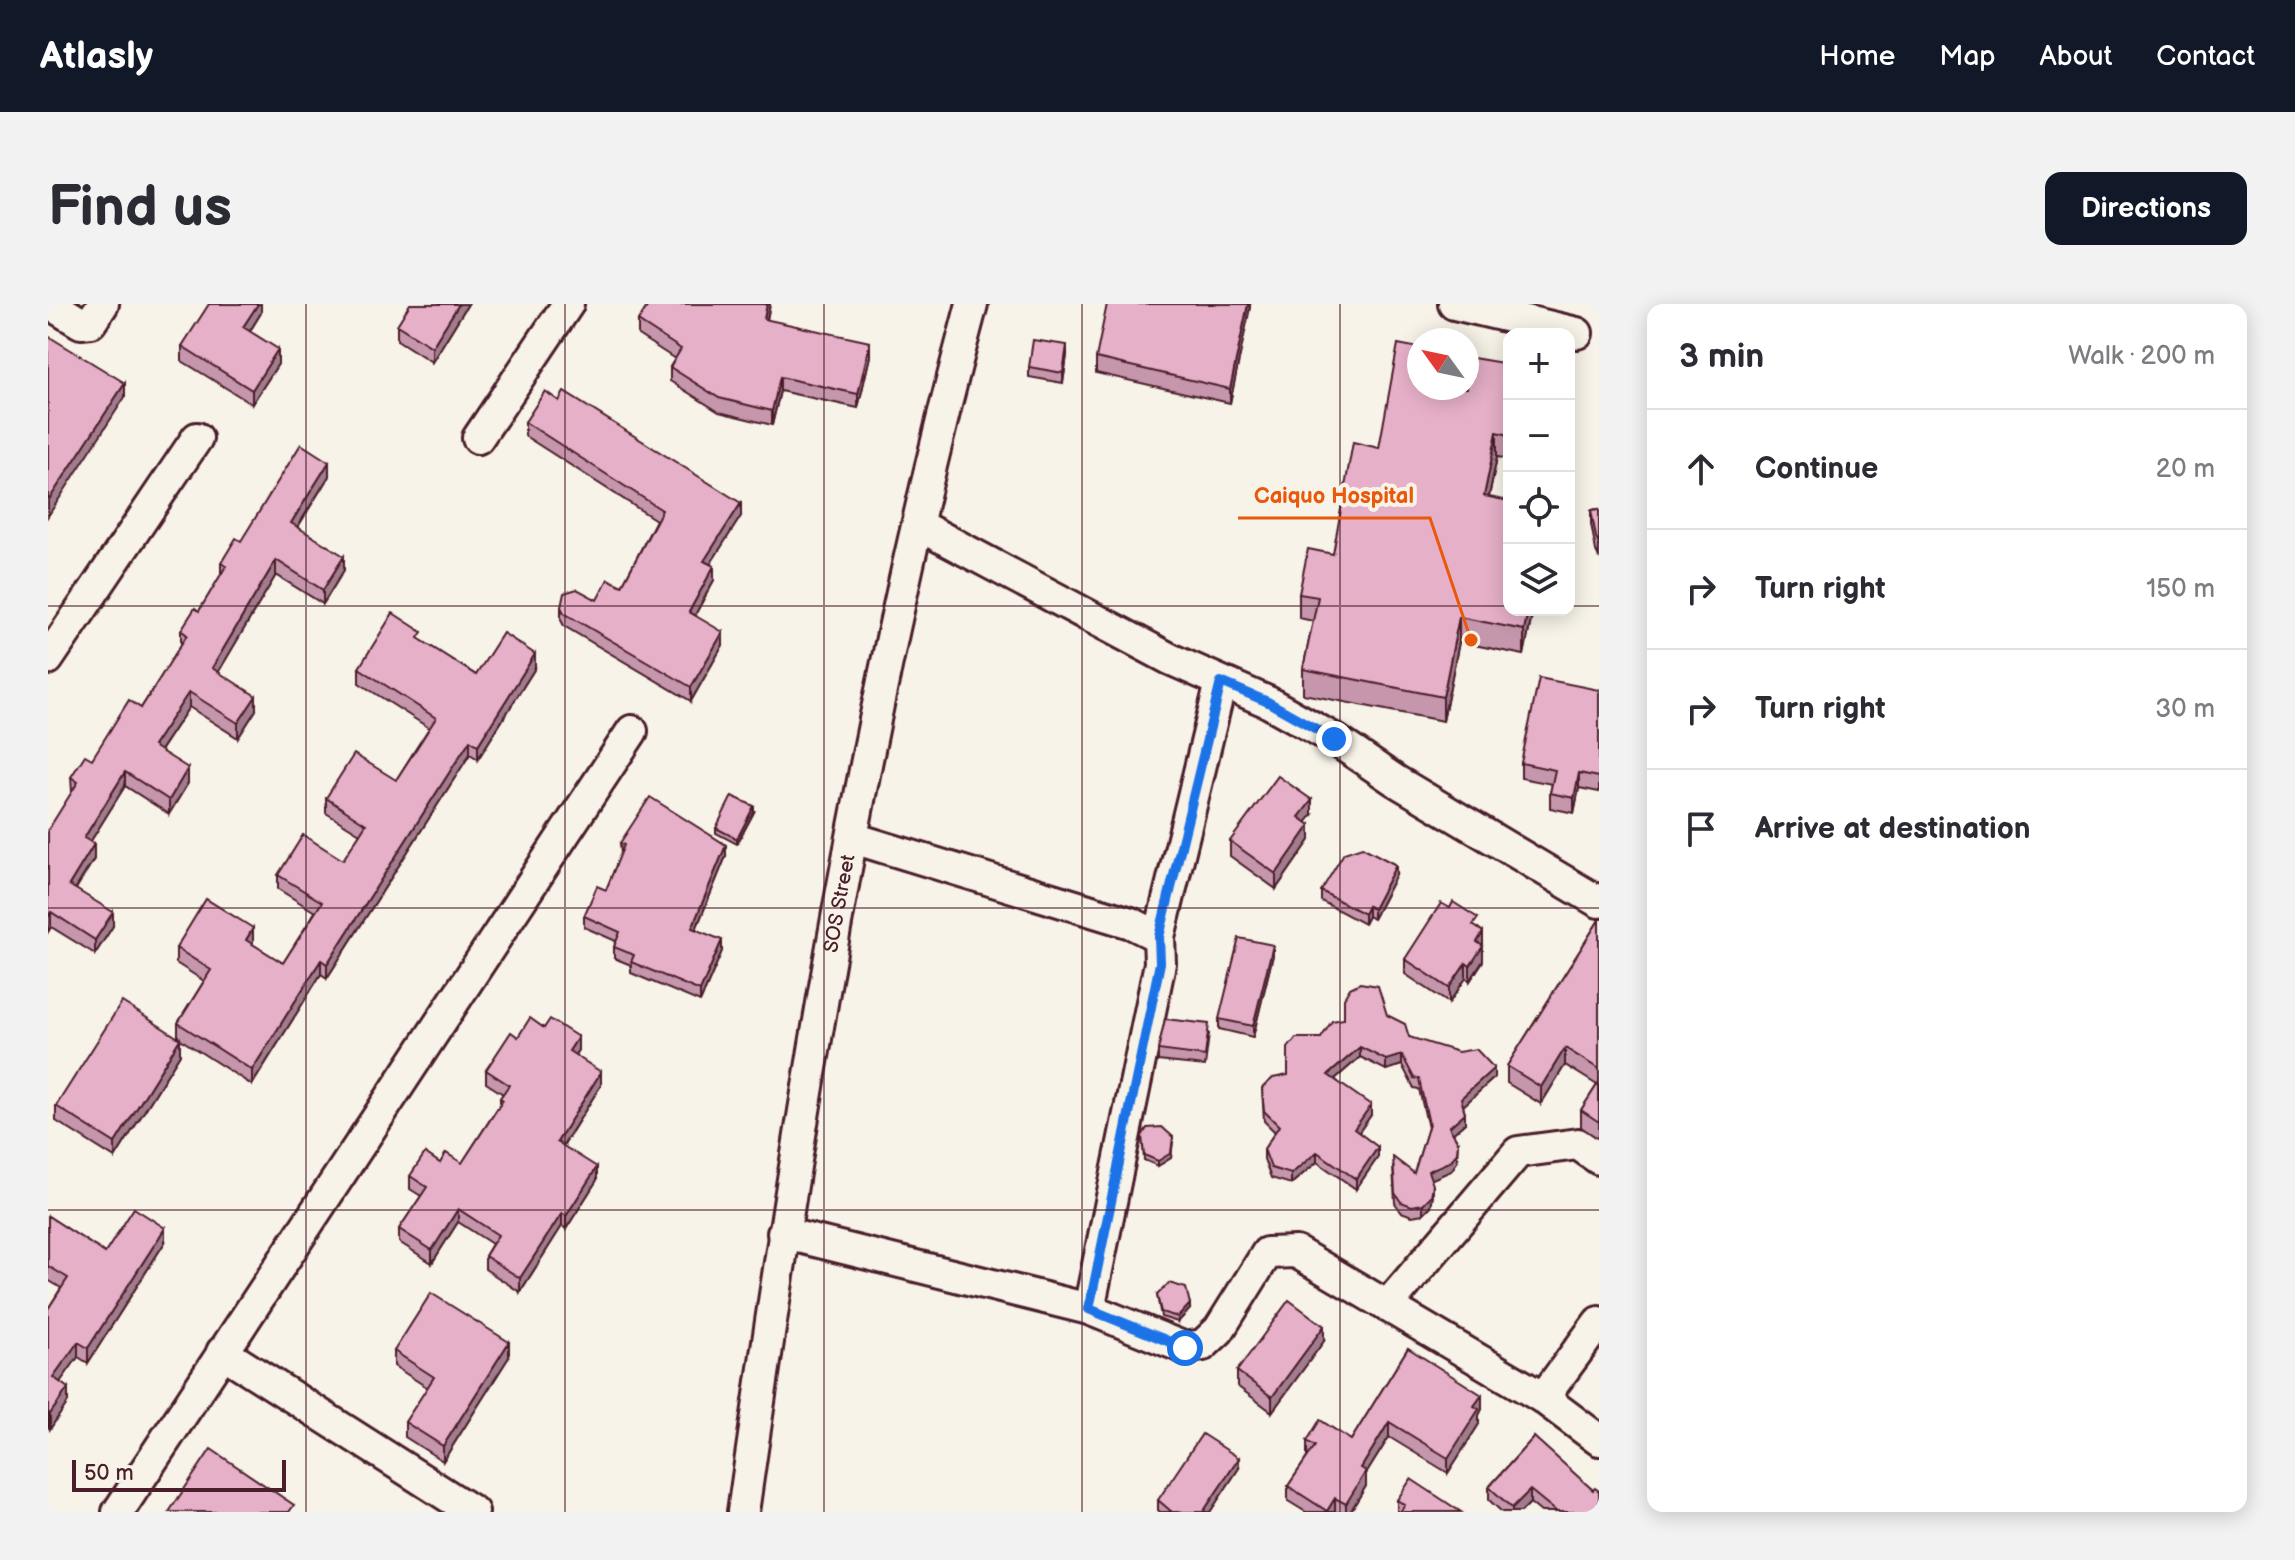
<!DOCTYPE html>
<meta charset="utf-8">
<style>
body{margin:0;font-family:"Balsamiq Sans",sans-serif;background:#f2f2f3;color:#2b2b33}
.controls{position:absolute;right:24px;top:24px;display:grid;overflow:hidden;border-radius:16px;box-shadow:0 4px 20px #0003}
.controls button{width:72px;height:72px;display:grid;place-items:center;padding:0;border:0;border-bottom:2px solid #e1e1e2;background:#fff;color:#2b2b33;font:40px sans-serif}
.compass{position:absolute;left:1359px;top:24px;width:72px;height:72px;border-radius:50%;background:#fff;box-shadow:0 4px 20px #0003;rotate:303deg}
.scale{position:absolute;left:24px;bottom:20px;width:214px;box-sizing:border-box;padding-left:8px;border:4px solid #4a1f2b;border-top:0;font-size:22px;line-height:28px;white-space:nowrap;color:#4a1f2b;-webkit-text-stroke:6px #f7f3e8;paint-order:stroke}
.stop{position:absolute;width:24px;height:24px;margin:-18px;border:6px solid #1a73e8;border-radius:50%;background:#fff}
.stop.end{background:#1a73e8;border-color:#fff;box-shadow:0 2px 8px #0008}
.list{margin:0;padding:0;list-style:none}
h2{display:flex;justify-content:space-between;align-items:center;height:104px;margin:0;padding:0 32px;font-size:34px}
h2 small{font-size:26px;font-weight:400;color:#7c7c81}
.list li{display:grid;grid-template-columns:52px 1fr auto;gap:24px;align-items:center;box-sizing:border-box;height:120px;padding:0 32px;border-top:2px solid #e1e1e2}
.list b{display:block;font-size:30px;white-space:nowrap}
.list em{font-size:26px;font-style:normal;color:#7c7c81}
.icon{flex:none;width:44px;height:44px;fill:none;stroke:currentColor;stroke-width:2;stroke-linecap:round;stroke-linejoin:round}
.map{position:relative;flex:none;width:1551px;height:1208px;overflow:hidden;border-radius:16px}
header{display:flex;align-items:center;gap:48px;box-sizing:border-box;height:112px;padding:0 40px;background:#111827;color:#fff}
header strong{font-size:38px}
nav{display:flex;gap:44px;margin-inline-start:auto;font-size:28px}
.intro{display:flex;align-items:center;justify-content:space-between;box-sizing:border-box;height:192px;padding:0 48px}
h1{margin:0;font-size:56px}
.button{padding:20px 36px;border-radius:16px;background:#111827;color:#fff;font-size:28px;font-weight:700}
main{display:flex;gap:48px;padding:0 48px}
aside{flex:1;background:#fff;border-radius:16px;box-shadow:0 4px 20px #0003}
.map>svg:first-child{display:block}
</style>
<header>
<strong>Atlasly</strong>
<nav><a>Home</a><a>Map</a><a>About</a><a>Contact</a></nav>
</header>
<div class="intro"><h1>Find us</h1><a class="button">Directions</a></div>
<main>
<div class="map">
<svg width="1551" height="1208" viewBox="0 0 1551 1208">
<rect width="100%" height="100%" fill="#f7f3e8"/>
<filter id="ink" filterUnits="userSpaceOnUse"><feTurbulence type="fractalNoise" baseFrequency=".0125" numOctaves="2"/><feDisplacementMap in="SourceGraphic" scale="16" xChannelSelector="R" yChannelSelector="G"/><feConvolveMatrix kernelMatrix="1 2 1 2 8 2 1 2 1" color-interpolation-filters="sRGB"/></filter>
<g filter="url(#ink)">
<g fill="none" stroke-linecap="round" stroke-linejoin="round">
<g stroke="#4a1f2b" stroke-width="36">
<g id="street">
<polyline points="2,0 33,19 43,18 55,0"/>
<polyline points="1406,0 1529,29"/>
<polyline points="430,134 520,0"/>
<polyline points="870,221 1122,355 1220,398 1286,435 1348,477 1551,598"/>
<polyline points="0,355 149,134"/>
<polyline points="805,534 1083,619 1111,633"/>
<polyline points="735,929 1041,1005 1137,1044 1155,1041 1171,1026 1219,949 1248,948 1495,1094 1551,1136"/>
<polyline points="1339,1002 1470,848 1530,840 1551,855"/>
<polyline points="1041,1005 1112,659 1111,633 1173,378"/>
<polyline points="174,1048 425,1208"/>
<polyline points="1495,1094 1551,1018"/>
<polyline points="70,1208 584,427"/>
<path id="s1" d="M 695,1208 C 753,803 818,395 924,0"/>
</g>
</g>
<use href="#street" stroke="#f7f3e8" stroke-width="30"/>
</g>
<g fill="#c697ac" stroke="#4a1f2b" stroke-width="2">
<polygon points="213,0 213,9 202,27 230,60 204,100 134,57 134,42"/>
<polygon points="420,0 384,58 349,36 349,21"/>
<polygon points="601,0 722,0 719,16 822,52 810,104 732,87 724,121 671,108 622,77 622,63 627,55 590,31 590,17"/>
<polygon points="1202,0 1182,99 1048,69 1048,54"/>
<polygon points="1019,51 1015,79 981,73 981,63"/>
<polygon points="1461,60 1461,155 1449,153 1441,193 1461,306 1485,306 1476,351 1411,338 1395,417 1255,390 1255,365 1265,317 1251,314 1251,290 1285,250 1331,144"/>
<polygon points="477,118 693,212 662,260 666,276 647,311 675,341 643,397 516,322 513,316 513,303 549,296 574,282 608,216 477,132"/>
<polygon points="281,172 250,223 296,266 275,300 228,271 170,368 208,406 190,434 141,403 112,447 140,479 121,510 77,482 42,538 46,555 28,585 65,622 47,650 3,623 0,628 24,488 23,473 44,455 93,404 133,341 133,326 151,307 173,271 173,259 193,237"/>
<polygon points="1551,205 1551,255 1548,247 1543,220 1543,206"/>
<polygon points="374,337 428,371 487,364 430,455 422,450 279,674 273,670 204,781 132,735 132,750 67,854 8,817 8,802 130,733 130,719 156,677 128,659 128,644 204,640 235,659 267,608 230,585 230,571 295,556 312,530 278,509 278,494 348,476 381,424 311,379 311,364"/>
<polygon points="1551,386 1551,488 1531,484 1526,509 1502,504 1502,489 1504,480 1473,474 1473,459"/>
<polygon points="706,508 689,540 668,529 668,524"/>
<polygon points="1264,511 1258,518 1262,536 1228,585 1182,552 1182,537"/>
<polygon points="572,539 678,552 648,625 674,647 652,698 583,669 583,661 566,654 566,643 568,637 536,623 536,612 558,586 573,550"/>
<polygon points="1348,571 1325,615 1320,612 1316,620 1273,597 1273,587"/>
<polygon points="1551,616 1551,835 1533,823 1533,806 1549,781 1517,761 1493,800 1459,779 1459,762"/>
<polygon points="1430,624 1435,628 1435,657 1422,677 1418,674 1401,699 1357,670 1357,655"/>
<polygon points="1225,651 1205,733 1171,725 1171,715"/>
<polygon points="1339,711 1361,733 1446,774 1415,802 1417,819 1405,829 1410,838 1409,858 1403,867 1383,875 1385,891 1383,902 1375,910 1364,912 1353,908 1347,899 1345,863 1366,869 1380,824 1371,785 1366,784 1354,761 1338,766 1312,753 1287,775 1323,811 1311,828 1330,853 1308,885 1269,858 1243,880 1223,874 1216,855 1216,845 1227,828 1216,817 1214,784 1240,771 1273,734"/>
<polygon points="496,724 530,746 527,751 553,781 515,842 549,876 518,925 514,922 472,988 437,965 437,952 444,940 410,918 384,959 351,938 351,925 373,892 362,885 362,872 392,859 414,859 452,800 452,794 455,790 438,779 438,766 470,733"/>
<polygon points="1161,730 1157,762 1110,757 1110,746"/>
<polygon points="1094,832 1125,838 1123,854 1110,862 1096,856"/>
<polygon points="0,912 57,949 117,938 40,1059 30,1053 12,1078 20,1098 2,1125 0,1123 0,1005 13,984 0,976"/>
<polygon points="1109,991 1142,1005 1130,1018 1113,1013"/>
<polygon points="1276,1037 1224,1108 1189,1082 1189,1067"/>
<polygon points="1360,1044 1434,1105 1431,1111 1431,1120 1400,1169 1341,1133 1318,1170 1318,1182 1302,1208 1258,1208 1240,1197 1240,1182 1260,1152 1259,1152 1259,1137 1303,1136"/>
<polygon points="346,1047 461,1053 395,1157 357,1133 357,1118 380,1084 346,1062"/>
<polygon points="1486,1133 1551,1208 1493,1208 1482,1199 1473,1208 1454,1208 1441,1196 1441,1183"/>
<polygon points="1191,1164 1162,1208 1112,1208 1110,1206 1110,1196"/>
<polygon points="1349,1196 1413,1208 1349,1208"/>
</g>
<g fill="#a17b8c" stroke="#4a1f2b" stroke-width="2">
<polygon points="210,0 213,0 213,9 195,38 195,23"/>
<polygon points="411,0 420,0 384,58 384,43"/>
<polygon points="719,0 722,0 716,29 716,15"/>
<polygon points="1200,0 1202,0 1202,4 1182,99 1182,85"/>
<polygon points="822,38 822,52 810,104 810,90"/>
<polygon points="1019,41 1019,51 1015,79 1015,69"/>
<polygon points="230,45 230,60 204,100 204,86"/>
<polygon points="732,73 732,87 724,121 724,107"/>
<polygon points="77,79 77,93 0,212 0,197"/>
<polygon points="1449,128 1449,153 1436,216 1436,192"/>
<polygon points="281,158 281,172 243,233 243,219"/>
<polygon points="693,199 693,212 656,270 656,257"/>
<polygon points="296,252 296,266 275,300 275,286"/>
<polygon points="228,256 228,271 164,379 164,364"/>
<polygon points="666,262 666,276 641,322 641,308"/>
<polygon points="1480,306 1485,306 1476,351 1476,326"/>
<polygon points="1411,313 1411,338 1395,417 1395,393"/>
<polygon points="675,328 675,341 643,397 643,383"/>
<polygon points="487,350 487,364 430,455 430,441"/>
<polygon points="141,388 141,403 105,457 105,442"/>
<polygon points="208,392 208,406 190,434 190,419"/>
<polygon points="422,436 422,450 279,674 279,660"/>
<polygon points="140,464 140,479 121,510 121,496"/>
<polygon points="77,468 77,482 36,548 36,534"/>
<polygon points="1531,469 1531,484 1526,509 1526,494"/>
<polygon points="1264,496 1264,511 1251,528 1251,513"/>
<polygon points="706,502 706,508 689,540 689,535"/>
<polygon points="1262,521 1262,536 1228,585 1228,570"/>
<polygon points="46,540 46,555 21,595 21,581"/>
<polygon points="678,541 678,552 644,635 644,624"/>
<polygon points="1348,561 1348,571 1325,615 1325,605"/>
<polygon points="1320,602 1320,612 1316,620 1316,610"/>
<polygon points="3,608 3,623 0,628 0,613"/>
<polygon points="65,608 65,622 47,650 47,636"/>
<polygon points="205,624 205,639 198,650 198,636"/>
<polygon points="1435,628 1435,657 1422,677 1422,662 1429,638"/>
<polygon points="674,636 674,647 652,698 652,687"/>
<polygon points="1225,641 1225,651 1205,733 1205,722"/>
<polygon points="273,656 273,670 204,781 204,766"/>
<polygon points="1418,659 1418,674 1401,699 1401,684"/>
<polygon points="530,733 530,746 521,760 521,747"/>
<polygon points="132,735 132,750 67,854 67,839"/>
<polygon points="1312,743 1312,753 1280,781 1280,771"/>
<polygon points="1517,744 1517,761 1493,800 1493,783"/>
<polygon points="1354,751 1354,761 1338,766 1338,756"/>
<polygon points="1446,764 1446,774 1413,804 1413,794"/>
<polygon points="553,768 553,781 509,851 509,838"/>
<polygon points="1323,801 1323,811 1306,835 1306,825"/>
<polygon points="1417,809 1417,819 1401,833 1401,823"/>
<polygon points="1125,833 1123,854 1110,862 1110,857"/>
<polygon points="1330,843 1330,853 1308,885 1308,875"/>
<polygon points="1269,848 1269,858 1243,880 1243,870"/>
<polygon points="1409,848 1409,858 1403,867 1380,877 1380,867"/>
<polygon points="549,863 549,876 518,925 518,912"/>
<polygon points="1385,881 1385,891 1383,902 1375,910 1375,900"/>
<polygon points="410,905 410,918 384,959 384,946"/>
<polygon points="514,909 514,922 472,988 472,974"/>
<polygon points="117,924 117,938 40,1059 40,1044"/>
<polygon points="1142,1000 1142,1005 1130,1018 1130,1013"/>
<polygon points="1276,1022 1276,1037 1224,1108 1224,1093"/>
<polygon points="30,1038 30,1053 5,1088 5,1073"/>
<polygon points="461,1038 461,1053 395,1157 395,1142"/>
<polygon points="20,1084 20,1098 2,1125 2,1110"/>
<polygon points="1434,1091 1434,1105 1431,1111 1431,1120 1400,1169 1400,1154 1426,1102"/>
<polygon points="1341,1118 1341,1133 1318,1170 1318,1182 1302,1208 1298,1208 1298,1200 1313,1164"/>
<polygon points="1191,1154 1191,1164 1162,1208 1155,1208"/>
<polygon points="1482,1186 1482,1199 1473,1208 1464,1208 1464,1204"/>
<polygon points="1287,1194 1287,1208 1279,1208 1279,1207"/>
</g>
<g fill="#e6b0c8" stroke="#4a1f2b" stroke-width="2">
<polygon points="161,0 210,0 195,23 230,45 204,86 134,42"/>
<polygon points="362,0 411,0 384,43 349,21"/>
<polygon points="601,0 719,0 716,15 822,38 810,90 732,73 724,107 671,94 622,63 633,45 590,17"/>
<polygon points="1059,0 1200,0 1182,85 1048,54"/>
<polygon points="0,32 77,79 0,197"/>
<polygon points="985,36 1019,41 1015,69 981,63"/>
<polygon points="1350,40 1371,44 1371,84 1419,84 1419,53 1461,60 1461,131 1449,128 1436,192 1461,197 1461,306 1480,306 1476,326 1411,313 1395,393 1255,365 1270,293 1251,290 1260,245 1285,250 1305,138 1331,144"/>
<polygon points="497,87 511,97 516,88 693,199 656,257 666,262 641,308 675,328 643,383 516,309 513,303 516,289 529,285 549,296 560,275 574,282 614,206 477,118"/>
<polygon points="253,140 281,158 243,219 296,252 275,286 228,256 164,364 208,392 190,419 141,388 105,442 140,464 121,496 77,468 36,534 46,540 21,581 65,608 47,636 3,608 0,613 0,526 30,478 23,473 37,451 44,455 81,396 93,404 139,331 133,326 147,304 151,307 178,262 173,259 188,234 193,237"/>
<polygon points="1551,205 1551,241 1548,233 1543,206"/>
<polygon points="345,309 374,328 370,334 428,371 455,329 487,350 430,441 422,436 279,660 273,656 204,766 130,719 163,666 128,644 158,595 205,624 198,636 235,659 274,598 230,571 255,531 295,556 318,520 278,494 306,450 348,476 388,414 311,364"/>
<polygon points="1491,374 1551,386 1551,473 1531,469 1526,494 1502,489 1507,466 1473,459"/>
<polygon points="1230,472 1264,496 1251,513 1262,521 1228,570 1182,537"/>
<polygon points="684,492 706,502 689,535 668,524"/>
<polygon points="602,493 678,541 644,624 674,636 652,687 583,658 586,651 566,643 572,628 536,612 549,582 558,586 576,541 572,539"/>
<polygon points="1314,543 1348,561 1325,605 1320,602 1316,610 1273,587 1296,549"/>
<polygon points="1405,598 1430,614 1425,621 1435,628 1429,638 1435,642 1422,662 1418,659 1401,684 1357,655 1393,599 1402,604"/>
<polygon points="1551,616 1551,765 1517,744 1493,783 1459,762"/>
<polygon points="1191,634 1225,641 1205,722 1171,715"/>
<polygon points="1312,679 1330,682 1339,711 1357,720 1361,733 1410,748 1428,745 1446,764 1413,794 1417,809 1401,823 1410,838 1409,848 1403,857 1380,867 1385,881 1383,892 1375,900 1364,902 1353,898 1347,889 1345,853 1366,869 1381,820 1371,775 1366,774 1354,751 1338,756 1312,743 1280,771 1323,801 1306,825 1330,843 1308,875 1269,848 1243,870 1223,864 1216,845 1231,822 1216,807 1214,784 1225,774 1240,771 1240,744 1248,734 1273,734 1284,717 1296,715 1296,694 1302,684"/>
<polygon points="74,698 132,735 67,839 8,802"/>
<polygon points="482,714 496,724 502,715 530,733 521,747 553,768 509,838 549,863 518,912 514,909 472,974 437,952 450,931 410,905 384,946 351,925 379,883 362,872 377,849 392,859 398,849 414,859 455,796 452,794 461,781 438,766 463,728 470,733"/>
<polygon points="1117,715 1161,720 1157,752 1110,746"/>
<polygon points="1551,778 1551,818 1533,806"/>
<polygon points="1114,823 1125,833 1123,849 1110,857 1096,851 1094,832 1099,824"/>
<polygon points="86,904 117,924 40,1044 30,1038 5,1073 20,1084 2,1110 0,1109 0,1005 20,974 0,962 0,912 57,949"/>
<polygon points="1121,979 1138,984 1142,1000 1130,1013 1113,1008 1109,991"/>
<polygon points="383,989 461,1038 395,1142 357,1118 386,1073 346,1047"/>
<polygon points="1241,996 1276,1022 1224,1093 1189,1067"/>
<polygon points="1360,1044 1434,1091 1426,1102 1431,1105 1400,1154 1341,1118 1313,1164 1318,1167 1298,1200 1287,1194 1279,1207 1240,1182 1267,1142 1259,1137 1272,1116 1303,1136"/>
<polygon points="1154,1130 1191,1154 1155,1208 1124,1208 1110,1196"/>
<polygon points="1486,1133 1545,1186 1547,1184 1551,1187 1551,1208 1509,1208 1482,1186 1464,1204 1441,1183"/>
<polygon points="163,1145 246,1201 241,1208 121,1208"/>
<polygon points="1363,1175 1413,1208 1352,1208 1357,1201 1349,1196"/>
</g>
</g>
<g fill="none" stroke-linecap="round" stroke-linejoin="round" filter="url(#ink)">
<polyline stroke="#1a73e8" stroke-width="10" points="1137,1044 1041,1005 1112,659 1111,633 1173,378 1220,398 1286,435"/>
</g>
<path fill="none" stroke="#4a1f2b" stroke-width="2" stroke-opacity="0.55" d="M 258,0 L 258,1208M 517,0 L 517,1208M 776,0 L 776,1208M 1034,0 L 1034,1208M 1292,0 L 1292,1208M 0,302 L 1461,302M 1521,302 L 1551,302M 0,604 L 1551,604M 0,906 L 1551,906"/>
<g text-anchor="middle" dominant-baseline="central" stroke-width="8" stroke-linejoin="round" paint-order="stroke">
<g font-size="20" fill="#4a1f2b" stroke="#f7f3e8">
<text stroke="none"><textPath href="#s1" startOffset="616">SOS Street</textPath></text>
</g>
</g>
<path fill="none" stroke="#e8590c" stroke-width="3" d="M1423 336L1382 214H1190"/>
<circle fill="#e8590c" stroke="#f7f3e8" stroke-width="3" cx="1423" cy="336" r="8"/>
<g font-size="22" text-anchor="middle" font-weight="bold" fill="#e8590c" stroke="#f7f3e8" stroke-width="8" stroke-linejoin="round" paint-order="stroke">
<text x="1286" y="199">Caiquo Hospital</text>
</g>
</svg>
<div class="controls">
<button>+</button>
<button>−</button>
<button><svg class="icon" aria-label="locate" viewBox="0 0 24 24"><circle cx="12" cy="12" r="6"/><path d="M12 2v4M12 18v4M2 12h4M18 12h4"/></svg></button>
<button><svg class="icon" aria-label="layers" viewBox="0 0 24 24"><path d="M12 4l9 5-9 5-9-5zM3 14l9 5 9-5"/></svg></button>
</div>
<svg class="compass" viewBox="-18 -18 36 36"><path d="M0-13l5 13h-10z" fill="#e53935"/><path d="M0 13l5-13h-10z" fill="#7c7c81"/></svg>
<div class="scale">50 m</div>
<div class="stop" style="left:1137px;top:1044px"></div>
<div class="stop end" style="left:1286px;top:435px"></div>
</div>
<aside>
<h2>3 min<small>Walk · 200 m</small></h2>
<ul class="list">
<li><svg class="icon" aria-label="ahead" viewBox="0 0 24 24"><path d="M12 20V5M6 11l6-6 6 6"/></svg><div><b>Continue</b></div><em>20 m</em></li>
<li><svg class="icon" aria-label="right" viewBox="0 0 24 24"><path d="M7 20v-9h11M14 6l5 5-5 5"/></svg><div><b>Turn right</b></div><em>150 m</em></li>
<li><svg class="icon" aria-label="right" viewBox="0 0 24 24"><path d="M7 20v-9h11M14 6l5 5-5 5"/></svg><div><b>Turn right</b></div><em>30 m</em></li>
<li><svg class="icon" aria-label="arrive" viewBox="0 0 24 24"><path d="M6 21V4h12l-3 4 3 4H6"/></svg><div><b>Arrive at destination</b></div></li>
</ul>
</aside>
</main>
